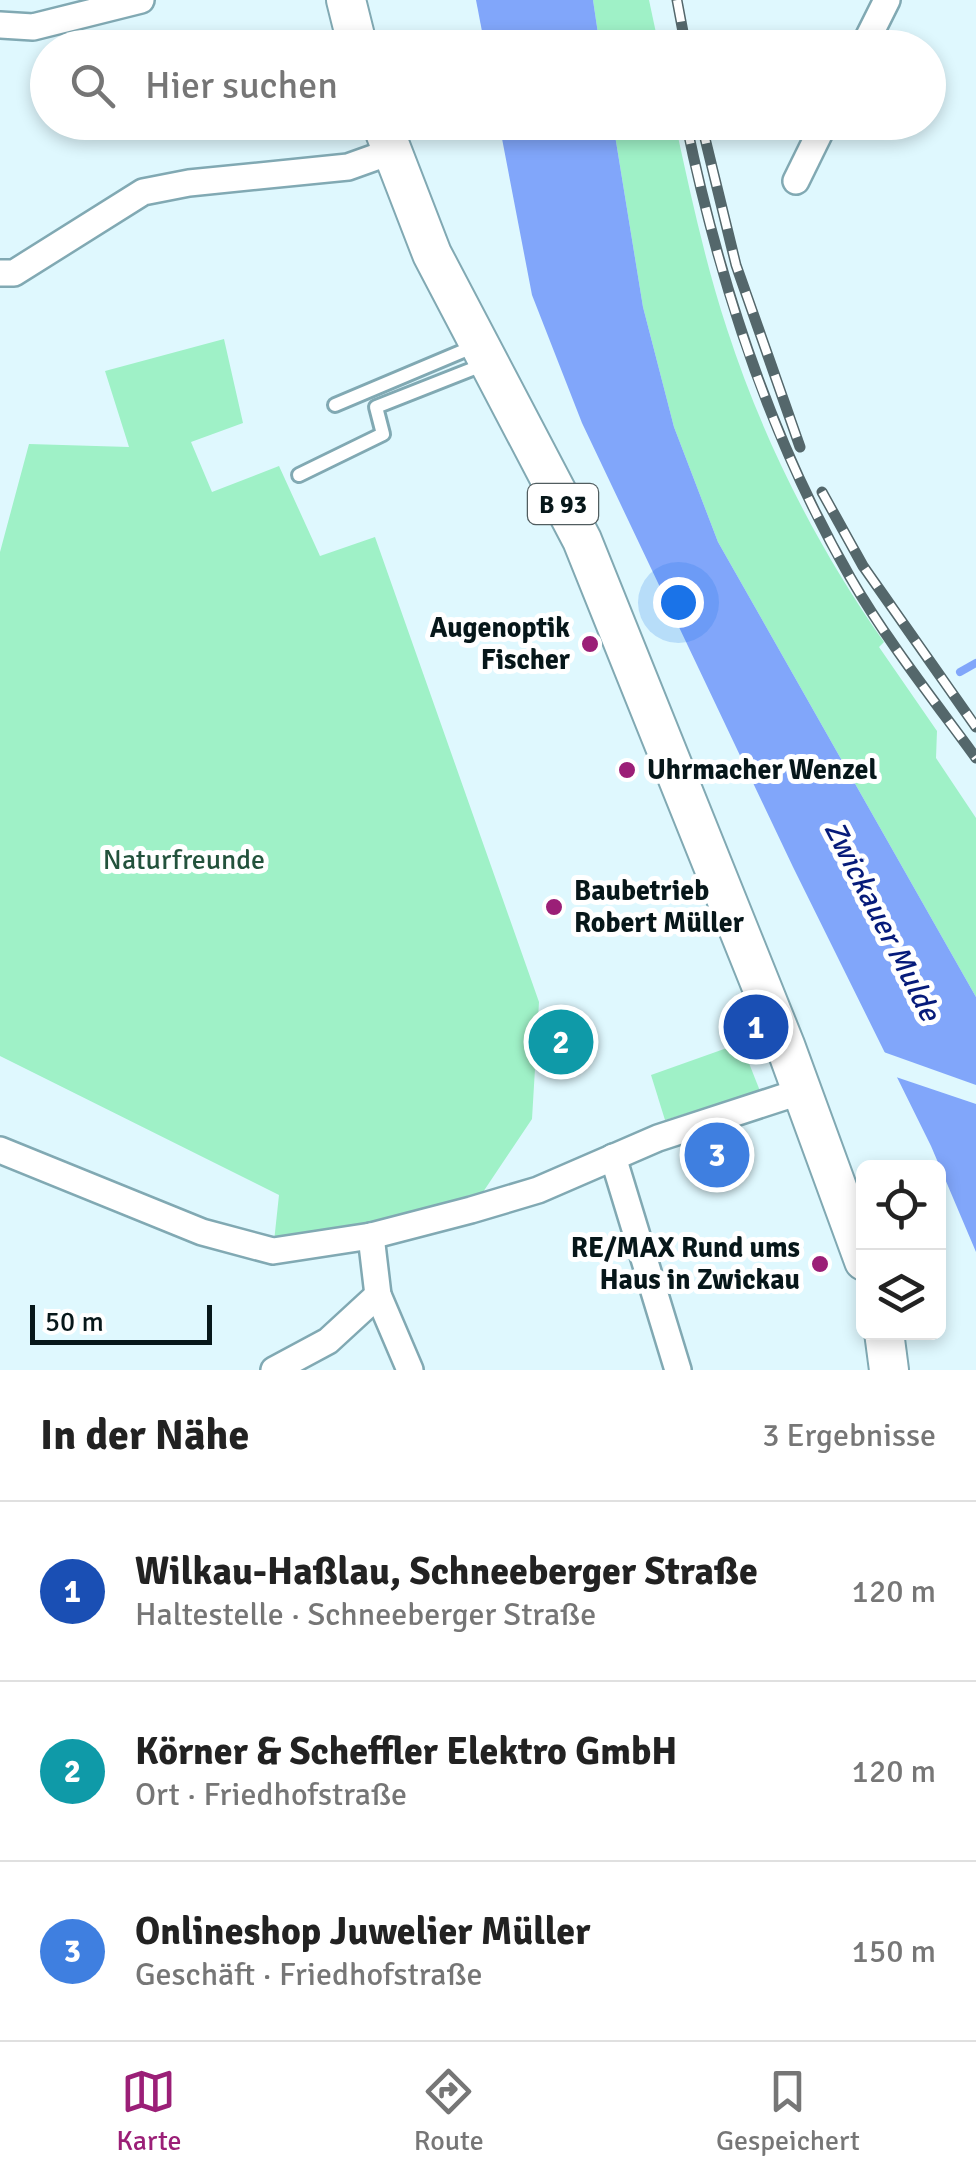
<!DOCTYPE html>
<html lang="de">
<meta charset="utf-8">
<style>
body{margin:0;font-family:Signika,sans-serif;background:#f2f2f2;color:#222}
.controls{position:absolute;right:30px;bottom:30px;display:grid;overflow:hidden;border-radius:15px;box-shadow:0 5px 15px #0003}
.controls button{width:90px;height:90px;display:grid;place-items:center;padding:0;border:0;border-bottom:2px solid #e0e0e0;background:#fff;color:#222;font:50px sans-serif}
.scale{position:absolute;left:30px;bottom:25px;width:182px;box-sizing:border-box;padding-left:10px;border:5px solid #07171a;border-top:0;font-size:28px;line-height:35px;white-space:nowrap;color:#07171a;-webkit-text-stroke:8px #fff;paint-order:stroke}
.you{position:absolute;left:678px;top:602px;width:35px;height:35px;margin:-25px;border:8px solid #fff;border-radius:50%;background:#1a73e8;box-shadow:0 0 0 15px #1a73e833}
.badge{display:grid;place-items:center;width:65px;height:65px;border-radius:50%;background:#9b1f77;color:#fff;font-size:32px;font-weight:700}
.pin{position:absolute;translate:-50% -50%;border:5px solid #fff;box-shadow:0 2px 10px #0006}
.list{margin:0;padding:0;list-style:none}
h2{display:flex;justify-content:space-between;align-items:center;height:130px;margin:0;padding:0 40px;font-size:42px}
h2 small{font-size:32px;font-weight:400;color:#767676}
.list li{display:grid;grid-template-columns:65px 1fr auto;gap:30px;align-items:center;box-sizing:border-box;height:180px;padding:0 40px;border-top:2px solid #e0e0e0}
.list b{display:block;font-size:38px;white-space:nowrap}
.list p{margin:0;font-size:32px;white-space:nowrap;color:#767676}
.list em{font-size:32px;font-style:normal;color:#767676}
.icon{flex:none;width:55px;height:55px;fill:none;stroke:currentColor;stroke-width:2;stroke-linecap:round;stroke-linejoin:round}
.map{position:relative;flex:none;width:976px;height:1370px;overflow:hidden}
.search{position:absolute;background:#fff;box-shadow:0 5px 15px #0003;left:30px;right:30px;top:30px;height:110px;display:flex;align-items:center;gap:25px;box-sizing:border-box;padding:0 35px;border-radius:55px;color:#767676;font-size:38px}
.sheet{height:670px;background:#fff}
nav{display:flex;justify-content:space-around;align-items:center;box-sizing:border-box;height:140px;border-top:2px solid #e0e0e0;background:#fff;font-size:28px;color:#767676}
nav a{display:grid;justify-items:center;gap:5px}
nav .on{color:#9b1f77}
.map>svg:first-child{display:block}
</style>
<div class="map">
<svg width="976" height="1370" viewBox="0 0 976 1370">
<rect width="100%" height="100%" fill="#dff8fe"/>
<g fill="#9ff1c7">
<polygon points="593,0 649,0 659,47 600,47"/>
<path d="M 613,123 L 675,123 C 690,192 705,262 727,329 C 763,440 817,547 884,642 L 879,647 L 937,731 L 936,758 L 976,818 L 976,997 L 718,542 L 674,427 L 643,307 Z"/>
<polygon points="224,339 243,423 191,442 212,492 279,466 320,556 375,537 539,1002 532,1119 471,1210 273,1251 279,1195 0,1056 0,552 29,444 129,447 105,371"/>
<polygon points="741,1043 760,1091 665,1120 651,1075"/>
</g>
<g fill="#81a6fa">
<polygon points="476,0 593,0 600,47 485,47"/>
<polygon points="499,123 613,123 643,307 674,427 718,542 976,997 976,1252 931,1146 793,867 582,423 532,295"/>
</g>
<polygon fill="#dff8fe" points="878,1050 976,1085 976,1104 890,1075"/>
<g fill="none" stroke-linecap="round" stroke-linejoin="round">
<polyline stroke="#81a6fa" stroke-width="8" points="960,672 976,663"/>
<g stroke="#81a9b3" stroke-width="18">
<g id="lane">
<polyline points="335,405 475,346"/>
<polyline points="299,475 383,434 376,407 485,364"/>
</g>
</g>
<g stroke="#81a9b3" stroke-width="30">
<g id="street">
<polyline points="0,25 33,27 141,0"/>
<polyline points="863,48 887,0"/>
<polyline points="796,181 825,122"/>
<polyline points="0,273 14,273 143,192 189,183 348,167 390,152"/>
<polyline points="0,1150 202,1232 273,1251 371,1236 471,1210 538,1190 658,1138 802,1091"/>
<polyline points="613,1157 678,1370"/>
<polyline points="371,1236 378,1295 410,1370"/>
<polyline points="274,1370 328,1341 378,1295"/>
</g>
</g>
<g stroke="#81a9b3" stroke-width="42">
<g id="primary">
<polyline points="346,0 358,48"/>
<polyline points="381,122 432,254 582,540 785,1045 864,1261"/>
<polyline points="884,1332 889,1370"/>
</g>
</g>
<use href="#lane" stroke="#fff" stroke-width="12"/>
<use href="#street" stroke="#fff" stroke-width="25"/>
<use href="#primary" stroke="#fff" stroke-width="38"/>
<g stroke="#54676b" stroke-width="11">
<g id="rail">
<polyline points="677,0 686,48"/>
<path d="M 686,122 C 719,282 769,436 850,577 C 887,641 933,699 976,758"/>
<polyline points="701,122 736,265 800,447"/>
<polyline points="822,492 863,566 976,727"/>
</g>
</g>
<use href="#rail" stroke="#fff" stroke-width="8" stroke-dasharray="22" stroke-linecap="butt"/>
</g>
<g fill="#9b1f77" stroke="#fff" stroke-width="4">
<circle cx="590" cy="644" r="10"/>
<circle cx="627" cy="770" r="10"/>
<circle cx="554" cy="907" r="10"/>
<circle cx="820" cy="1264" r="10"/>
</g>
<g text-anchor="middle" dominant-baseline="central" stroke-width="10" stroke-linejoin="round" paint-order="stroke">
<rect fill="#fff" stroke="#515d5f" stroke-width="2.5" x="528" y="484" width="70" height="40" rx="8"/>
<g font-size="25" font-weight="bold" fill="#07171a">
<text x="563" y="504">B 93</text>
</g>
<g font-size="28" font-weight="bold" fill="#07171a" stroke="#fff" text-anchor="end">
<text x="570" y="628">Augenoptik<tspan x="570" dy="32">Fischer</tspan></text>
<text x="647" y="770" text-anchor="start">Uhrmacher Wenzel</text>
<text x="574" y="891" text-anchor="start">Baubetrieb<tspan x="574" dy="32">Robert Müller</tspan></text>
<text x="800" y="1248">RE/MAX Rund ums<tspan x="800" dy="32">Haus in Zwickau</tspan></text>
</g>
<g font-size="28" fill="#23523c" stroke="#fff">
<text x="184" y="860">Naturfreunde</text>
</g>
<g font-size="30" font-style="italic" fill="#061b7a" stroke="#fff">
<text transform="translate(882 921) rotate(63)">Zwickauer Mulde</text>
</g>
</g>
</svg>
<div class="controls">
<button><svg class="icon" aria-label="locate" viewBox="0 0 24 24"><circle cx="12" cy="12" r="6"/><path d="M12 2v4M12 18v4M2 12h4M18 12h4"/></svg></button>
<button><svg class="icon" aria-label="layers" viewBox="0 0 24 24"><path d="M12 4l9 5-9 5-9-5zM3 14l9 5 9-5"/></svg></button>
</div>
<div class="scale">50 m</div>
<div class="you"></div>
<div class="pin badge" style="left:756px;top:1027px;background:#1a4fb4">1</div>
<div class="pin badge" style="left:561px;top:1042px;background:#0f9aa8">2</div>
<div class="pin badge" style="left:717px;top:1155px;background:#3f7fe0">3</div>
<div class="search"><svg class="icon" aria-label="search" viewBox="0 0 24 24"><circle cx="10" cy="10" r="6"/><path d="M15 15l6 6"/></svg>Hier suchen</div>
</div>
<section class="sheet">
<h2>In der Nähe<small>3 Ergebnisse</small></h2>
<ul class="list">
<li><span class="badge" style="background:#1a4fb4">1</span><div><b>Wilkau-Haßlau, Schneeberger Straße</b><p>Haltestelle · Schneeberger Straße</p></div><em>120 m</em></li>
<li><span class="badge" style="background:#0f9aa8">2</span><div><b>Körner &amp; Scheffler Elektro GmbH</b><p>Ort · Friedhofstraße</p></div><em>120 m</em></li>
<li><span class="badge" style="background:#3f7fe0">3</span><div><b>Onlineshop Juwelier Müller</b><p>Geschäft · Friedhofstraße</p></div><em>150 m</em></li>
</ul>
</section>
<nav>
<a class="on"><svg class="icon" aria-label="map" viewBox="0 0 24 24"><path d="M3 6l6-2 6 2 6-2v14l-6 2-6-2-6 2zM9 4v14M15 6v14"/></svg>Karte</a>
<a><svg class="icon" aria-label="directions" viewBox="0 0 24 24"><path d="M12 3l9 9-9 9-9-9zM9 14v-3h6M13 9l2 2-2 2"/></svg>Route</a>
<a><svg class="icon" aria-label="saved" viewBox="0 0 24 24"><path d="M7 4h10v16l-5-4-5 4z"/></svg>Gespeichert</a>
</nav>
